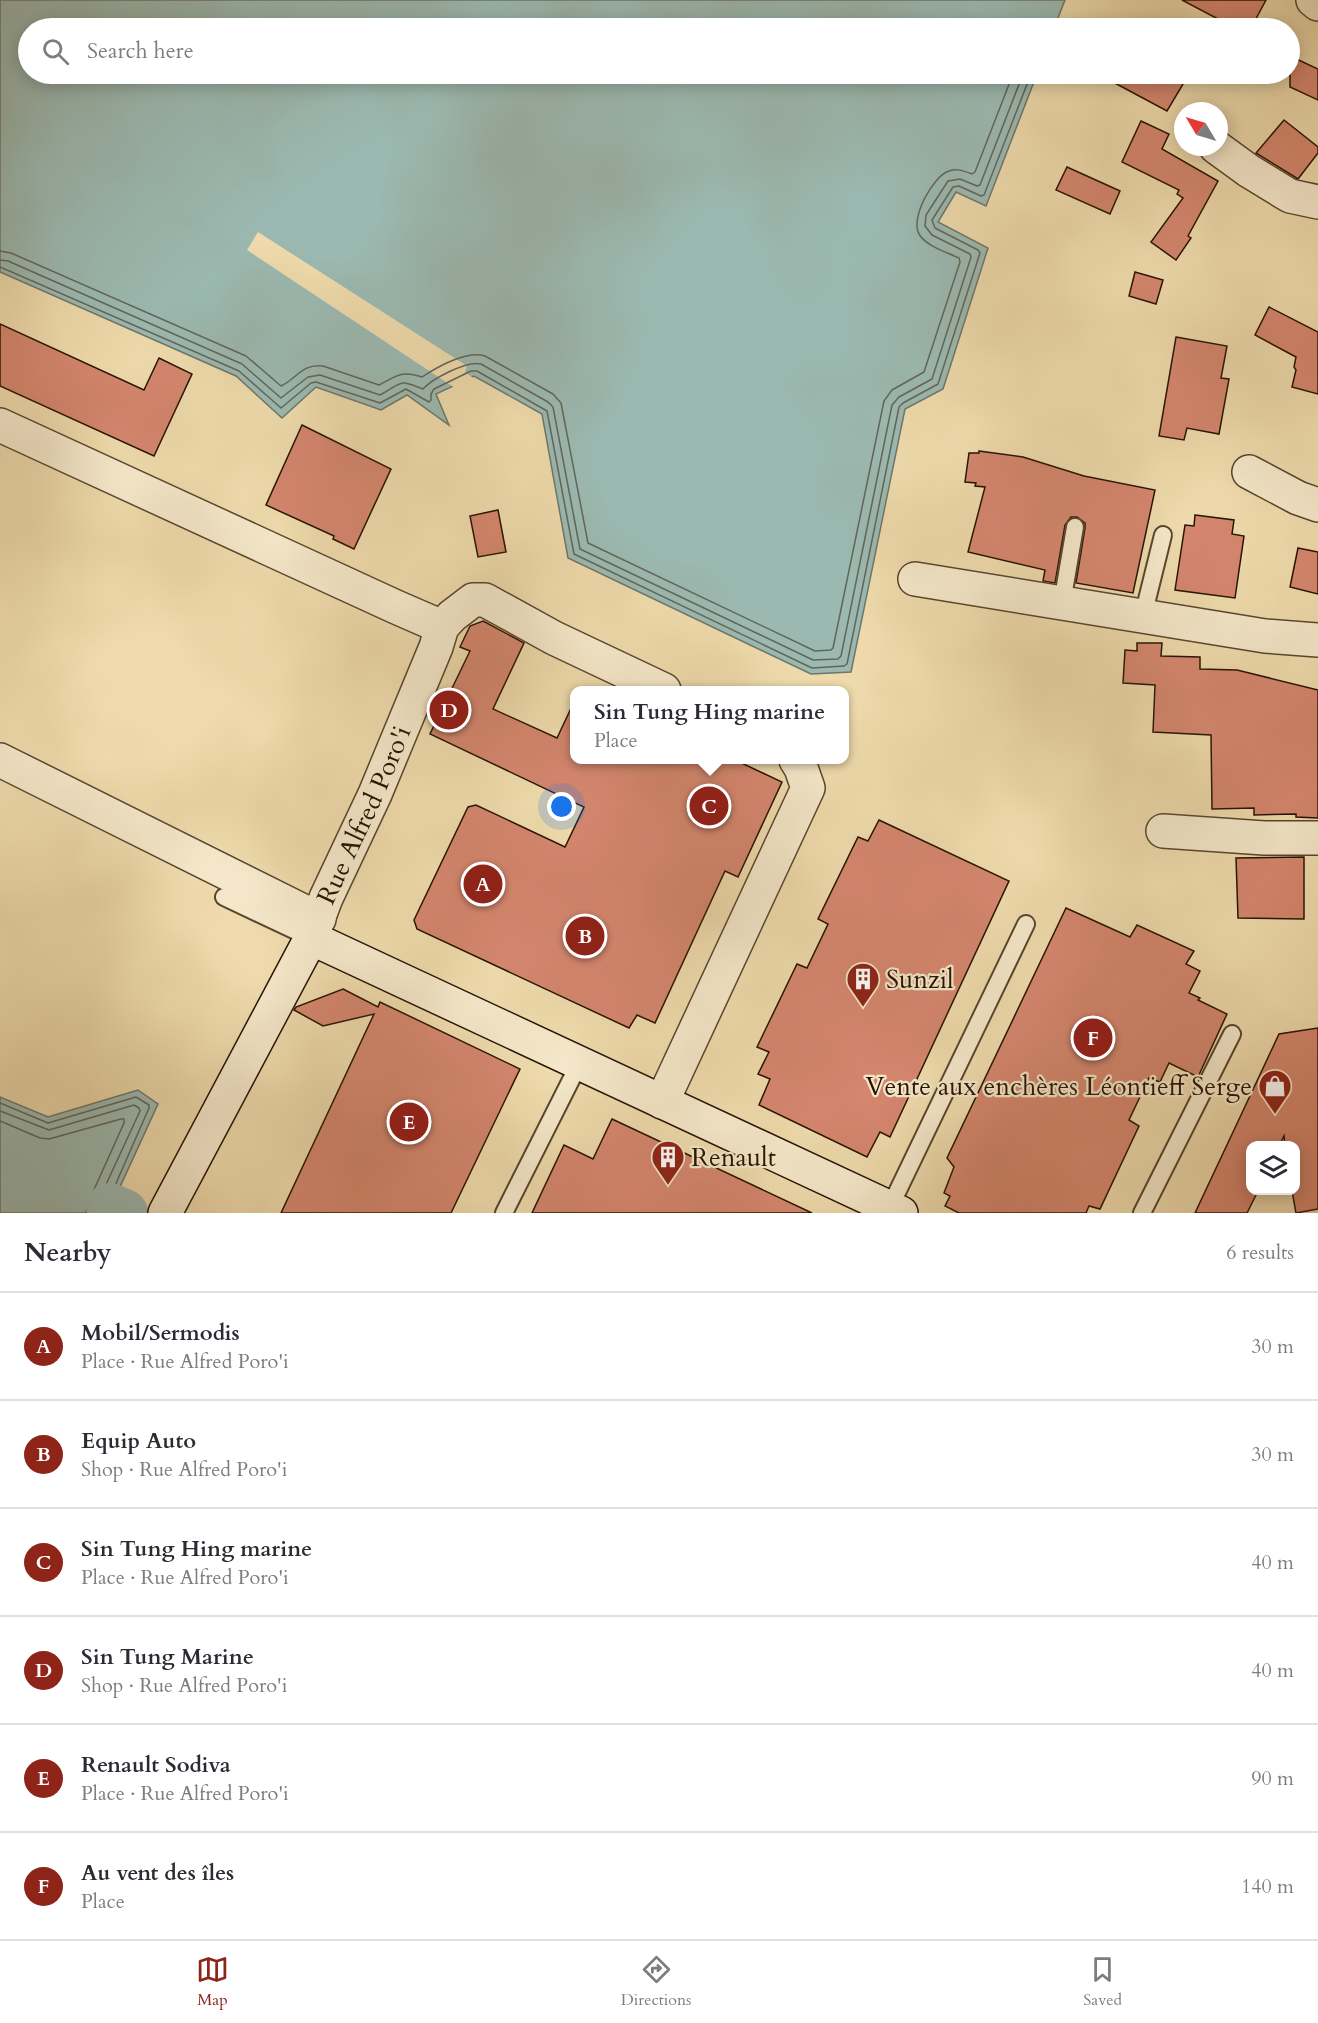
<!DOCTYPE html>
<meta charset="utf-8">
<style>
body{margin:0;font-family:Cardo,serif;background:#f7f7f7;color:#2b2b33}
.controls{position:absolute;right:18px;bottom:18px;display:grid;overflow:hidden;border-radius:12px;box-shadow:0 3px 15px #0003}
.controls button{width:54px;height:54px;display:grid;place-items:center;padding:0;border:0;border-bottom:2px solid #e1e1e2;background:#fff;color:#2b2b33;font:30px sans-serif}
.compass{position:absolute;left:1174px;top:102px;width:54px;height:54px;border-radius:50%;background:#fff;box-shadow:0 3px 15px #0003;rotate:308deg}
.you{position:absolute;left:562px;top:807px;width:21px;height:21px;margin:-15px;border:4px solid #fff;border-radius:50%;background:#1a73e8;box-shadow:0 0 0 9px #1a73e833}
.badge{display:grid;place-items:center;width:39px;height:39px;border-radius:50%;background:#8f2418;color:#fff;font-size:20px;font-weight:700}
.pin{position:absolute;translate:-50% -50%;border:3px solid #fff;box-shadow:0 2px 6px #0006}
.popup{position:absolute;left:570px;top:686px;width:279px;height:78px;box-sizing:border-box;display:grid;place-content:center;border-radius:12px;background:#fff;filter:drop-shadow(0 2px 4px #0005);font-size:20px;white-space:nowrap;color:#7c7c81}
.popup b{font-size:22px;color:#2b2b33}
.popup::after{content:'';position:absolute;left:50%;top:100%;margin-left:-12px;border:12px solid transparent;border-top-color:#fff}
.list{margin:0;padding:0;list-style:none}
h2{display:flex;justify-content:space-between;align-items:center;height:78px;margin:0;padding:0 24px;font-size:26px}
h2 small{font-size:20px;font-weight:400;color:#7c7c81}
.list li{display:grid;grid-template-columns:39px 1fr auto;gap:18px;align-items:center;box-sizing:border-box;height:108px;padding:0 24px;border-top:2px solid #e1e1e2}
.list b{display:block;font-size:22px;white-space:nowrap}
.list p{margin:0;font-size:20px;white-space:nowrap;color:#7c7c81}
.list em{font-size:20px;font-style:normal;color:#7c7c81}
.icon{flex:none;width:33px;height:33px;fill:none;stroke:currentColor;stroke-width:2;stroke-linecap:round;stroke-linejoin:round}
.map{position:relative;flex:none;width:1318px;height:1213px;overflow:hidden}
.search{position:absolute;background:#fff;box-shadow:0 3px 15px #0003;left:18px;right:18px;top:18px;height:66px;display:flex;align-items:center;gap:15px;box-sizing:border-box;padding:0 21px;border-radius:33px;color:#7c7c81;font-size:22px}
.sheet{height:726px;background:#fff}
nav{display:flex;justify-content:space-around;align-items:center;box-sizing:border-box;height:84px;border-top:2px solid #e1e1e2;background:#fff;font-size:16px;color:#7c7c81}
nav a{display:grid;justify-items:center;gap:3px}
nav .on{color:#8f2418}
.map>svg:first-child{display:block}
</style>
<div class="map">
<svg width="1318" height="1213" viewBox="0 0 1318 1213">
<rect width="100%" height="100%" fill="#eedaac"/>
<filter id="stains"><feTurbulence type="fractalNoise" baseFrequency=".00333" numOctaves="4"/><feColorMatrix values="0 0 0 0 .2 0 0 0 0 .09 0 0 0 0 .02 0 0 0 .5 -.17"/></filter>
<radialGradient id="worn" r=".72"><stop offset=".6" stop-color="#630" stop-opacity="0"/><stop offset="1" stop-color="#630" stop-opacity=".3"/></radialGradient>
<g fill="#9bb9b1" stroke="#6d776b" stroke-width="1.5">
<polygon points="0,0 1065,0 1054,28 28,28 28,74 1037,74 986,206 956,192 938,222 988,248 943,389 905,409 851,672 811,674 568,558 542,414 474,376 436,394 449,425 407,395 381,410 316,387 282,418 236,376 0,272"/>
<polygon points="138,1090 158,1104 108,1213 0,1213 0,1097 48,1117"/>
</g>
<polygon fill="#eedaac" points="258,232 467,366 465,372 473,378 455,388 247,250"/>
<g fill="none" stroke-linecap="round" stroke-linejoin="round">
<g stroke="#61665a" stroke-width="1.5">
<path d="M 0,251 L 11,253 L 246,356 L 281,386 C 296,379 303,363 323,366 L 379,385 C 397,376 401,370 422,377 C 437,367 467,350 485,356 L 553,394 L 561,403 L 588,543 L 815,651 L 831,650 L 833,648 L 884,401 L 892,390 L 924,372 L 960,262 L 959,258 C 946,252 926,246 919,234 C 910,218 933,176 949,171 C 957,168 964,171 972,174 L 975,172 L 1013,74"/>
<path d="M 0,260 L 8,261 L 242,364 L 281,398 L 308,377 L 320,375 L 380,395 C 403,383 397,378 423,389 C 432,379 467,360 481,364 L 548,402 L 553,407 L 580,549 L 813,660 L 838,659 L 841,656 L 892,405 L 899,397 L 932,379 L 971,257 L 970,254 L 932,235 L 925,226 L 926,215 L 948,181 L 960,179 L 977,186 L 980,185 L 1023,74"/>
<polyline points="0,267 239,371 281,408 311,383 316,382 380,403 406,389 429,402 431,400 431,394 434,389 471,371 477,371 547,411 574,554 812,668 844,666 847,664 899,407 903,403 938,384 980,253 978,250 935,228 932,220 953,187 959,186 981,196 984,195 1031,74"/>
<polyline points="0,1103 48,1123 136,1097 149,1105 149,1108 103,1213"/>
<polyline points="0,1111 49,1130 134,1105 139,1108 140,1111 96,1206 95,1213"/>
<polyline points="0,1121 40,1138 49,1139 121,1119 124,1119 124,1123 88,1203 86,1213"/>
</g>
<polyline stroke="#9bb9b1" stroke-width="48" points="110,1207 124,1213"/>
</g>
<g fill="#d4866e" stroke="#271403" stroke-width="1.5">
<polygon points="1182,0 1266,0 1251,28 1235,28"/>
<polygon points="1290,56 1318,69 1318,100 1290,87"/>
<polygon points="1098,74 1189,74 1167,111"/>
<polygon points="1284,120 1318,147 1318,153 1298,179 1256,153"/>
<polygon points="1141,121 1169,134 1162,149 1218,181 1188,236 1191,238 1176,260 1151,242 1183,198 1177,194 1179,190 1122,162"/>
<polygon points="1067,167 1120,191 1110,214 1056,190"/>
<polygon points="1135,272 1163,280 1156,304 1129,296"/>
<polygon points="1269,307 1318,332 1318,394 1292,387 1296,370 1294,367 1296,357 1255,335"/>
<polygon points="0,324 144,390 159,358 192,374 154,456 0,386"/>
<polygon points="1176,337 1227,346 1221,378 1229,379 1219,434 1187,428 1184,440 1159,436"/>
<polygon points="302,425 391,469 354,549 333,539 334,536 266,505"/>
<polygon points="979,451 1023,457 1084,476 1155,490 1133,593 1076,583 1085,528 1085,523 1077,517 1071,517 1065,525 1055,583 1043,581 1045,570 968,552 985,487 975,486 976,483 965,482 969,453 979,453"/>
<polygon points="498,510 506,552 478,557 470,516"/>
<polygon points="1195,515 1234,520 1232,534 1244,536 1235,598 1175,590 1185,525 1194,526"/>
<polygon points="1298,548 1318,552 1318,594 1290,587"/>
<polygon points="483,621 524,643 493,709 557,738 574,702 574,759 733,759 782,782 738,877 725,871 655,1023 637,1015 629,1028 417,929 414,920 468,807 476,805 565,847 584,807 430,734 470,651 460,647 470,626"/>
<polygon points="1137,643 1162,643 1161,656 1200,657 1200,669 1237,670 1318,690 1318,818 1296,817 1296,814 1254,815 1254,808 1212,809 1211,735 1153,732 1155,685 1123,683 1125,650 1137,651"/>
<polygon points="879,820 1009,881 890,1137 880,1132 867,1157 759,1105 770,1079 758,1074 769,1052 757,1047 797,964 807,968 828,924 818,919 858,837 868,841"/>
<polygon points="1304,857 1304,919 1238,918 1236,858"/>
<polygon points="1066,908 1130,937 1137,925 1194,951 1186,964 1200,971 1189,993 1200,998 1198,1000 1227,1014 1198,1077 1169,1063 1160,1082 1149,1078 1129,1120 1139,1126 1100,1209 1089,1206 1086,1213 959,1213 945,1206 950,1196 944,1193 954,1167 947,1158"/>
<polygon points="343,989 378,1007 380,1002 520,1069 451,1213 281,1213 374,1014 323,1026 294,1010 296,1007"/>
<polygon points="1318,1028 1318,1209 1296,1213 1292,1191 1296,1191 1296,1146 1285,1146 1284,1136 1279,1146 1251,1146 1251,1191 1258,1191 1247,1213 1195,1213 1279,1034"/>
<polygon points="612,1119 812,1213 532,1213 564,1145 593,1159"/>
</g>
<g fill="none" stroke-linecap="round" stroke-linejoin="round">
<g stroke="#59462d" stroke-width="20">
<g id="service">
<polyline points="1062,603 1075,527"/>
<polyline points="1143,616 1163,535"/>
<polyline points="224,897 311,938"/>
<polyline points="890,1207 1026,924"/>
<polyline points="504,1213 579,1064"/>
<polyline points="1142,1213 1232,1034"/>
</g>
</g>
<g stroke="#59462d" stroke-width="36">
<g id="minor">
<polyline points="1313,0 1318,4"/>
<polyline points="1216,147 1249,171 1290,196 1318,202"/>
<polyline points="0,425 396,607 442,627"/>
<polyline points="1249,472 1298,498 1318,505"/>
<polyline points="915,579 1265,636 1318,640"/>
<polyline points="0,760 319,919"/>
<polyline points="1163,831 1264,838 1318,838"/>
<path id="s1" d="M 311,938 L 326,898 L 375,794 L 436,647 L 442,627 L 452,616 L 473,600 L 485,600 L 554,638 L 664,690"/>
<polyline points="662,1102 808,788 801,768 796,760"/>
</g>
</g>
<g stroke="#271403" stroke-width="36">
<polyline id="secondary" points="165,1213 311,938 901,1213"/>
</g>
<use href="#service" stroke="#f4e7c9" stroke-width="16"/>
<use href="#minor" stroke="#f4e7c9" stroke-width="33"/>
<use href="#secondary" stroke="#f4e7c9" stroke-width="33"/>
</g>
<defs>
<g id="building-pin" transform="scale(1.725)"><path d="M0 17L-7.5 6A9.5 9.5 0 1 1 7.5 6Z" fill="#8f2418" stroke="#f4e7c9"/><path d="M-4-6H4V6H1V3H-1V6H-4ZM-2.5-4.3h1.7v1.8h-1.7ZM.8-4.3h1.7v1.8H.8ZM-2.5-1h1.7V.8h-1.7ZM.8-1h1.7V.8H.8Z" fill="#fff"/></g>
<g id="shop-pin" transform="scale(1.725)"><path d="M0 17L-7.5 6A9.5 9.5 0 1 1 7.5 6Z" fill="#8f2418" stroke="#f4e7c9"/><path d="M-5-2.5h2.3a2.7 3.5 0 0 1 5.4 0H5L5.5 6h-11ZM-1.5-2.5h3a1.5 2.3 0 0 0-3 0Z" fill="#fff"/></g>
</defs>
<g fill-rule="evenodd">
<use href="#building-pin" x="863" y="979"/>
<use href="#shop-pin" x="1275" y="1086"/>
<use href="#building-pin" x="668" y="1157"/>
</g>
<g text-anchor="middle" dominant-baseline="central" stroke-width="4.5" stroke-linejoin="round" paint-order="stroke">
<g font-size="26" fill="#271403" stroke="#f4e7c9">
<text stroke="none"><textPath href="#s1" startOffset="134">Rue Alfred Poro'i</textPath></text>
</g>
<g font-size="26" fill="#271403" stroke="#f4e7c9" text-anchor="start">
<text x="886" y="979">Sunzil</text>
<text x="1252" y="1086" text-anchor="end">Vente aux enchères Léontieff Serge</text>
<text x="691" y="1157">Renault</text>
</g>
</g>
<rect width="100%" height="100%" filter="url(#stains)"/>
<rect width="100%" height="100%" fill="url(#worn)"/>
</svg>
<div class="controls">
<button><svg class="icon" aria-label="layers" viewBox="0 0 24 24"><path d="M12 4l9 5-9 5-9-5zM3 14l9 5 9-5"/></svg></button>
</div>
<svg class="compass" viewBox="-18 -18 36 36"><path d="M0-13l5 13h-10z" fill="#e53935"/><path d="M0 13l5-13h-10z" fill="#7c7c81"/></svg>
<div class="you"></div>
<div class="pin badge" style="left:483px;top:884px">A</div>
<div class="pin badge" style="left:585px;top:936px">B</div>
<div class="pin badge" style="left:709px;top:806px">C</div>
<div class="popup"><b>Sin Tung Hing marine</b>Place</div>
<div class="pin badge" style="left:449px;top:710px">D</div>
<div class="pin badge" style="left:409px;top:1122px">E</div>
<div class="pin badge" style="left:1093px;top:1038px">F</div>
<div class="search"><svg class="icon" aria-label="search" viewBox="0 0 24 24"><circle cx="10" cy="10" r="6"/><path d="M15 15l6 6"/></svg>Search here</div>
</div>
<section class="sheet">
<h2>Nearby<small>6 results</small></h2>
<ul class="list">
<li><span class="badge">A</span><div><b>Mobil/Sermodis</b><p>Place · Rue Alfred Poro'i</p></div><em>30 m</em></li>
<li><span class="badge">B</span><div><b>Equip Auto</b><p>Shop · Rue Alfred Poro'i</p></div><em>30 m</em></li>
<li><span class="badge">C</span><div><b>Sin Tung Hing marine</b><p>Place · Rue Alfred Poro'i</p></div><em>40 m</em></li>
<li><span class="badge">D</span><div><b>Sin Tung Marine</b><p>Shop · Rue Alfred Poro'i</p></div><em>40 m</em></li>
<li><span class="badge">E</span><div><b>Renault Sodiva</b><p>Place · Rue Alfred Poro'i</p></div><em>90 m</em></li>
<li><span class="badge">F</span><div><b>Au vent des îles</b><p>Place</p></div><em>140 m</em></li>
</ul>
</section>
<nav>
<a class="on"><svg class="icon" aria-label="map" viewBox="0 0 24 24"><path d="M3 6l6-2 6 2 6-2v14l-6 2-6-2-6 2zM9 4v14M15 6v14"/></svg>Map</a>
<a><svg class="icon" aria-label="directions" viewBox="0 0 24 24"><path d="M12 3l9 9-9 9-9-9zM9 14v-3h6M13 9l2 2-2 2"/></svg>Directions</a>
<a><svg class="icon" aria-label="saved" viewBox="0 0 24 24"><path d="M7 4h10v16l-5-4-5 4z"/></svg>Saved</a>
</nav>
